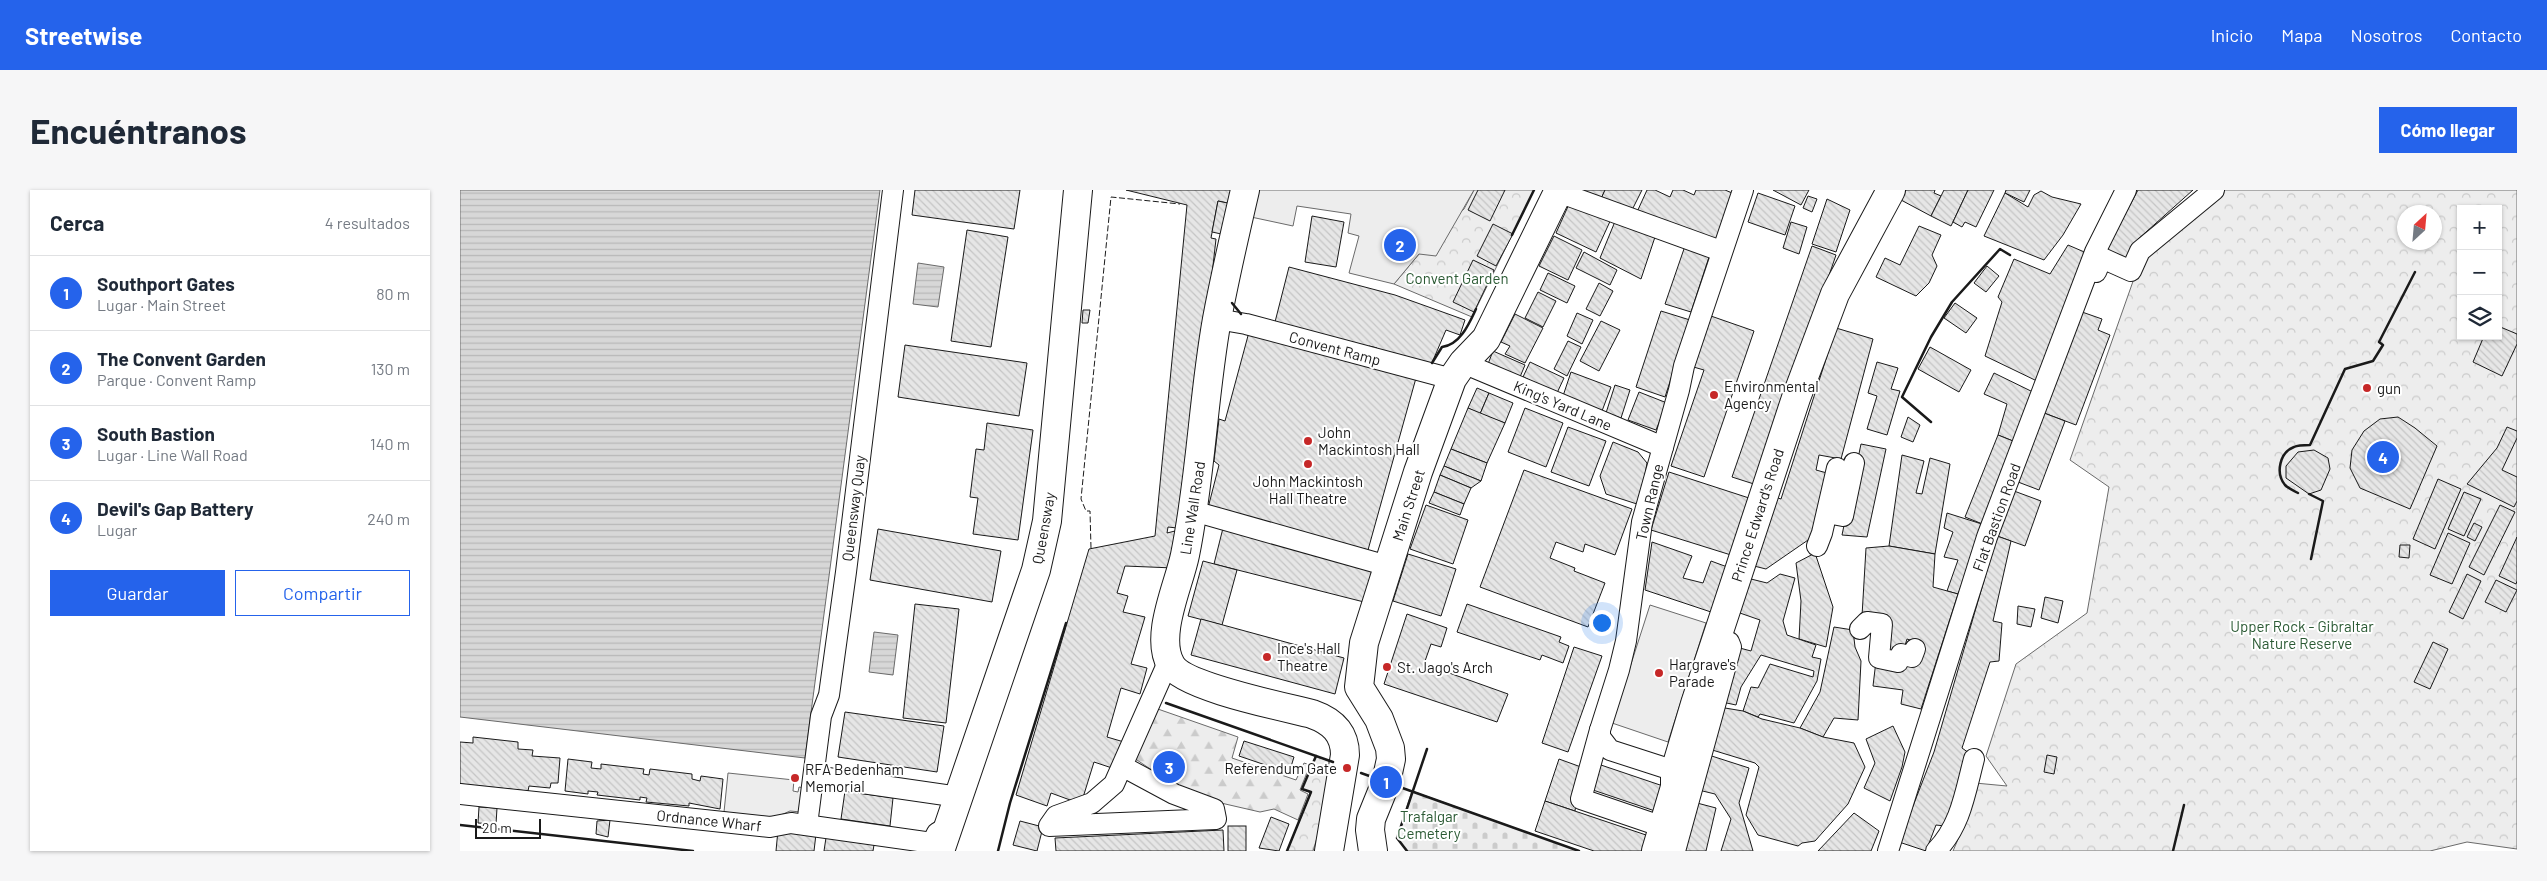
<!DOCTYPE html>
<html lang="es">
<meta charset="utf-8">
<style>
body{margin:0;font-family:Barlow,sans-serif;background:#f6f6f7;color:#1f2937}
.controls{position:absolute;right:15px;top:15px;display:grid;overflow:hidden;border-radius:0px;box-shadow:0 1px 4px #0004}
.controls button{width:45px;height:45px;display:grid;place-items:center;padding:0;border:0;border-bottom:1px solid #e0e1e3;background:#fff;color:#1f2937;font:25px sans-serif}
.compass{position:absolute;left:1937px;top:15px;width:45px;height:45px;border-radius:50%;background:#fff;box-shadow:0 1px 4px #0004;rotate:26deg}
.scale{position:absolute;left:15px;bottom:12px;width:66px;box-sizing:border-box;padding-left:5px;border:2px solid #1a1a1a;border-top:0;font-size:14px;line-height:18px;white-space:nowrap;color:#1a1a1a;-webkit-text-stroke:4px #fff;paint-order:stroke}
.you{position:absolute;left:1141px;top:432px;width:18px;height:18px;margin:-12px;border:4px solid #fff;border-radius:50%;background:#1a73e8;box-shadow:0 0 0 8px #1a73e833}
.badge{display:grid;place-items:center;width:32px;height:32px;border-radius:50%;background:#2563eb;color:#fff;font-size:16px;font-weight:700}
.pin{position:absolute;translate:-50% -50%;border:2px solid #fff;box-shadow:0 1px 5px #0006}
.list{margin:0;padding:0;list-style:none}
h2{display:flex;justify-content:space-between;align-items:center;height:65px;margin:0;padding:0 20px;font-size:21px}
h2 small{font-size:16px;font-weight:400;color:#747a83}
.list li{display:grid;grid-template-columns:32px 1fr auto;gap:15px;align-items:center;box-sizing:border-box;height:75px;padding:0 20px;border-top:1px solid #e0e1e3}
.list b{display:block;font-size:19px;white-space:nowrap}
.list p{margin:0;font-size:16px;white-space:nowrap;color:#747a83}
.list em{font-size:16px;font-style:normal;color:#747a83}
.actions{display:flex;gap:10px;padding:15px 20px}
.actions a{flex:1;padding:11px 0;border:1px solid #2563eb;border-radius:0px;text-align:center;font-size:18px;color:#2563eb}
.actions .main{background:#2563eb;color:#fff}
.icon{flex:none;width:28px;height:28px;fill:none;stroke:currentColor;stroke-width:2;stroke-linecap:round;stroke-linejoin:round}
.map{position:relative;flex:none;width:2057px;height:661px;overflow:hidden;border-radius:0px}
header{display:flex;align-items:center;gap:30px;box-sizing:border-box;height:70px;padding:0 25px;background:#2563eb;color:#fff}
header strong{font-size:24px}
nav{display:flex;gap:28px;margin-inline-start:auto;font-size:18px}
.intro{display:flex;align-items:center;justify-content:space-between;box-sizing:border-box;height:120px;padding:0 30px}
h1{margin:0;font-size:35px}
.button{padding:12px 22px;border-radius:0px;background:#2563eb;color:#fff;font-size:18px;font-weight:700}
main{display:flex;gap:30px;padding:0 30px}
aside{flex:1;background:#fff;border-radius:0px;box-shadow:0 1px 4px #0004}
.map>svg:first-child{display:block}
</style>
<header>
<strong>Streetwise</strong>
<nav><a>Inicio</a><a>Mapa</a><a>Nosotros</a><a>Contacto</a></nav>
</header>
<div class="intro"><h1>Encuéntranos</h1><a class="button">Cómo llegar</a></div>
<main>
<aside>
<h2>Cerca<small>4 resultados</small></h2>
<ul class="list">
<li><span class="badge">1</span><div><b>Southport Gates</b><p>Lugar · Main Street</p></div><em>80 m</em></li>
<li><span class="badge">2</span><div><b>The Convent Garden</b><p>Parque · Convent Ramp</p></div><em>130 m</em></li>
<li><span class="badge">3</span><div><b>South Bastion</b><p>Lugar · Line Wall Road</p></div><em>140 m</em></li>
<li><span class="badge">4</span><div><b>Devil's Gap Battery</b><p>Lugar</p></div><em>240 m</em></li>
</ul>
<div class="actions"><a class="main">Guardar</a><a>Compartir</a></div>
</aside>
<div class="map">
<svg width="2057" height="661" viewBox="0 0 2057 661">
<defs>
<pattern id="forest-firs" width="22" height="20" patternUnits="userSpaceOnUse" patternTransform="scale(1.25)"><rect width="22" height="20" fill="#ededed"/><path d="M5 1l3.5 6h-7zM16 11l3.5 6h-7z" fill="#cbcbcb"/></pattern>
<pattern id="cemetery-stones" width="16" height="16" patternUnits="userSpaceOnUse" patternTransform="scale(1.25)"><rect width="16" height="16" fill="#ededed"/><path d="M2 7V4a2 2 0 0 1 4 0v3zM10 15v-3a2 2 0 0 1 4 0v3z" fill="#cbcbcb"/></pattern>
<pattern id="park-crowns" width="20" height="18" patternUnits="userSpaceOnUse" patternTransform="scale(1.25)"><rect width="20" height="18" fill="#ededed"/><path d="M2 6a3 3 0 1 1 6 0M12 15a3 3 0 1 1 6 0" fill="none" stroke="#cbcbcb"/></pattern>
<pattern id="water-rules" width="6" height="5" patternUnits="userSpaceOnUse" patternTransform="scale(1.25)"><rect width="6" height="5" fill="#d7d7d7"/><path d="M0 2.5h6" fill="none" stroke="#b8b8b8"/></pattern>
<pattern id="building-back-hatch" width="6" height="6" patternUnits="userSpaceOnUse" patternTransform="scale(1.25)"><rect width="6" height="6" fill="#e6e6e6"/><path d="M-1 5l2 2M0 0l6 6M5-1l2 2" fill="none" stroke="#c5c5c5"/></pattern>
</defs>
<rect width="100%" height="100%" fill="#fff"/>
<polygon fill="url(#forest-firs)" stroke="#6a6a6a" points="695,518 778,547 772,568 836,590 844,573 850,575 840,600 848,604 838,630 814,619 800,622 761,613 717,597 674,568"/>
<polygon fill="url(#cemetery-stones)" stroke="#6a6a6a" points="952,601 1119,661 947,661 937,648"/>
<g fill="url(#park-crowns)" stroke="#6a6a6a" fill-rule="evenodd">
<polygon points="1014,0 1074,0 1012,127 934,94 959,64 1004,19"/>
<path d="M 1763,0 L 2057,0 L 2057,659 L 2007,652 L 1970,661 L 1493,661 L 1505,633 L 1515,593 L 1547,596 L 1526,566 L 1556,474 L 1627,423 L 1649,297 L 1610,270 L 1683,63 ZM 2001,19 L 2038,19 L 2038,146 L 2001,146 ZM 1944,22 L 1974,22 L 1974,52 L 1944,52 Z"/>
<polygon points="856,566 879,575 853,661 827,661 851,603 842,599"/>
</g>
<g fill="#ededed" stroke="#6a6a6a">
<polygon points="798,0 1014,0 976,66 959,64 934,94 889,83 899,46 888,43 891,24 837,16 833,36 791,27"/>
<polygon points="1190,415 1246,433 1208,552 1152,533"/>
<polygon points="268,583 334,590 333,601 338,602 339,597 344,598 341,622 330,621 314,628 264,622"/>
</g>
<g fill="url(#water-rules)" stroke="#6a6a6a">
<polygon points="0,0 420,0 345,568 0,527"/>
<polygon points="458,73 484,77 478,117 453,114"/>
<polygon points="414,442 438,445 433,485 409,482"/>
</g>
<g fill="url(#building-back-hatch)" stroke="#1a1a1a">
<polygon points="455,0 560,0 554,39 452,25"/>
<polygon points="666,0 776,0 772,14 758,11 751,48 756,49 727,306 717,338 708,337 707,343 715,341 714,378 665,376 657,403 668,406 663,422 685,427 671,474 687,478 680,504 661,498 647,547 664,552 655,579 634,572 621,614 591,603 587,616 556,605 629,359 695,346 727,15"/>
<polygon points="1018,0 1045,0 1030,31 1008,20"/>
<polygon points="1117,0 1145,0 1140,11"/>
<polygon points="1145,0 1182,0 1171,22 1140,11"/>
<polygon points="1187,0 1195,0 1210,7 1213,0 1223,0 1234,5 1236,0 1265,0 1277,5 1258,52 1177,22"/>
<polygon points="1313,0 1349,0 1341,15"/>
<polygon points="1446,0 1475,0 1474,3 1481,6 1471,26 1441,10"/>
<polygon points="1484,0 1508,0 1491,36 1471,26"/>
<polygon points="1508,0 1534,0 1516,37 1505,32 1502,37 1493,32"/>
<polygon points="1546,0 1570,0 1564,12 1545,3"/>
<polygon points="1678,0 1733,0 1676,51 1667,72 1646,60"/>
<polygon points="1581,1 1592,7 1621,14 1603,45 1584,70 1524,46 1545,3 1568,17 1574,5"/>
<polygon points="1298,3 1335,16 1325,45 1288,32"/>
<polygon points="1348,6 1357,9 1352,22 1343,18"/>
<polygon points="1367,9 1390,20 1376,62 1352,54"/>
<polygon points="758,11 772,14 766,45 752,42"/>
<polygon points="1110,12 1152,27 1136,62 1096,43"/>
<polygon points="852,26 884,32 876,77 845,72"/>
<polygon points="1156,29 1196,44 1181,89 1140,68"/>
<polygon points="1331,32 1347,37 1339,64 1323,58"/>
<polygon points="1033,34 1053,44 1036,76 1017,66"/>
<polygon points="1459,36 1481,45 1472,65 1477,76 1469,93 1456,106 1416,87 1425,68 1440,75"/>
<polygon points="507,40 548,47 531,157 491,151"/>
<polygon points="1094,46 1122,60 1108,90 1079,76"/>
<polygon points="1608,55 1629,64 1579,192 1525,166 1542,112 1538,107 1554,69 1590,84"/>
<polygon points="1225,56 1250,64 1231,122 1205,114"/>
<polygon points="1352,56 1376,65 1297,295 1272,287"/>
<polygon points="1124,62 1157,80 1150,95 1116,78"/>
<polygon points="1013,70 1034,80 1014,122 993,112"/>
<polygon points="1527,76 1539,86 1526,102 1514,93"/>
<polygon points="829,77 935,105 1005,130 1000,145 986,140 971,175 916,161 917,158 909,156 908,161 815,132"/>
<polygon points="1088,83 1115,96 1107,113 1080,100"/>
<polygon points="1139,93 1153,101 1140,126 1126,119"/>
<polygon points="1078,102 1096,111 1083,137 1065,128"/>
<polygon points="1495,113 1517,128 1506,143 1484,128"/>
<polygon points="623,120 630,120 628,133 622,133"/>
<polygon points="1201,121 1230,130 1205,207 1176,197"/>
<polygon points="1622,122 1642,129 1638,140 1650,145 1616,235 1584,223"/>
<polygon points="1117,123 1133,130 1122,154 1107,146"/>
<polygon points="1055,124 1083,138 1065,173 1045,164 1050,156 1041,152"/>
<polygon points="1248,125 1294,141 1244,287 1211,276 1244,180 1230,176"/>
<polygon points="1141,131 1160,140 1139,181 1120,171"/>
<polygon points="2038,136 2057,144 2057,154 2042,186 2013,172 2024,146 2038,146"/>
<polygon points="1376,138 1413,149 1381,269 1359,265 1356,280 1367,283 1351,348 1306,379 1290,375 1312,306 1321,309"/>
<polygon points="789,142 956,188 908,360 748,318 759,275 754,271 759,229 765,231"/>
<polygon points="1108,151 1121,157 1107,186 1094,179"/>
<polygon points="445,155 567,173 559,226 438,207"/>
<polygon points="1470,157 1511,180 1499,202 1458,179"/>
<polygon points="1033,161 1065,175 1060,187 1028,174"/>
<polygon points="1070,172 1104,188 1097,203 1063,187"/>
<polygon points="1417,172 1438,178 1431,199 1440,201 1427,245 1407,239 1417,206 1408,203"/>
<polygon points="1111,182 1151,197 1142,221 1103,206"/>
<polygon points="1534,183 1577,204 1558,253 1538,245 1547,214 1524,204"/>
<polygon points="1155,195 1170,200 1161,228 1146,223"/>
<polygon points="1017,198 1029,203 1020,224 1008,218"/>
<polygon points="1179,202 1207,213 1196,240 1168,230"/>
<polygon points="1029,203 1053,213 1045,233 1020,224"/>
<polygon points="1008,218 1045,233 1027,273 991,259"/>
<polygon points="1065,218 1103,233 1086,277 1048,262"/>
<polygon points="1584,223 1605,231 1579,300 1558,292"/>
<polygon points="1448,227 1460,235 1453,252 1441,247"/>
<polygon points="1938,227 1955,238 1977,256 1950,319 1900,298 1890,278 1892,260 1904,241 1920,229"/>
<polygon points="527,233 573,240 558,350 513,344 518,308 510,307 516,259 524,260"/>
<polygon points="1108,237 1146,251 1129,296 1091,282"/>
<polygon points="2047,237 2057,241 2057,248 2042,280 2057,287 2057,311 2054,317 2007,294 2037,258"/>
<polygon points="1538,245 1558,253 1525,335 1505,327"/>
<polygon points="1153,252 1178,262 1187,273 1180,315 1146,304 1140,286"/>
<polygon points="1401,254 1426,259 1407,347 1382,345"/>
<polygon points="991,259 1027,273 1021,291 984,276"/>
<polygon points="1854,260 1868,268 1870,279 1861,300 1849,304 1826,288 1826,276 1838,262"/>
<polygon points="1442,265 1464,271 1456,303 1462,304 1470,268 1490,274 1475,364 1429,356"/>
<polygon points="984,276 1021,291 1011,298 980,285"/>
<polygon points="1064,280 1172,319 1155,365 1125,354 1123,362 1096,352 1090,368 1115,378 1114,381 1145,393 1128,437 1020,397"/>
<polygon points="1209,282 1289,308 1271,365 1191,340"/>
<polygon points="980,285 1011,298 1004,314 974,302"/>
<polygon points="1978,289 2001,299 1975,359 1953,349"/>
<polygon points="1554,301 1581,311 1565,356 1537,346"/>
<polygon points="974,302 1004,314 1000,325 969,313"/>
<polygon points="2004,302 2021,309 2004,346 1988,339"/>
<polygon points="966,315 1008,330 993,374 950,359"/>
<polygon points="2040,315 2055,322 2024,385 2009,377"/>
<polygon points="1487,323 1525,335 1498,404 1487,401 1498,370 1484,367 1493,342 1484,338"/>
<polygon points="2014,333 2022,337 2015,351 2007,347"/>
<polygon points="763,338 913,376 904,412 754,374"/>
<polygon points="418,339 541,361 532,412 410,390"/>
<polygon points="1988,343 2010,353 1992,394 1970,385"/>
<polygon points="1537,346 1551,351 1533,431 1542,433 1539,471 1530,472 1502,558 1509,563 1485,636 1476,635 1466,661 1439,652 1474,562"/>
<polygon points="2057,347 2057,391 2056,394 2039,386"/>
<polygon points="1192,352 1232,366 1223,388 1243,393 1251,371 1270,378 1254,423 1185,400"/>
<polygon points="1940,355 1950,355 1949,368 1939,367"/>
<polygon points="1429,356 1475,364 1473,397 1498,404 1461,519 1441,514 1443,500 1413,496 1416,471 1451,474 1455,473 1461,454 1447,449 1443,462 1436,461 1435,467 1423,464 1430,432 1402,426 1406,358"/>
<polygon points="1355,363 1373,417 1366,457 1339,449 1341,411 1336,373"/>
<polygon points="948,364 996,379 981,426 933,411"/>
<polygon points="743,371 777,380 762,435 728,426"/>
<polygon points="1320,384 1335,388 1323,431 1327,445 1356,455 1352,467 1361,469 1357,491 1334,533 1300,524 1298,527 1283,521 1291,497 1298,498 1310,474 1353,487 1354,481 1301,465 1281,497 1276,515 1262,512 1276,457 1291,461 1300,430 1277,422 1287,388 1307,393"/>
<polygon points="2007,384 2021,391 2003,429 1989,422"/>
<polygon points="2036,390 2057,400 2046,422 2025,412"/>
<polygon points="1585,407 1603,411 1598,433 1581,428"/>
<polygon points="455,414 499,419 486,533 443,528"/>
<polygon points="1007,414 1101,447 1099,452 1109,456 1103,473 1082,465 1080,470 997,442"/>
<polygon points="1558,416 1575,419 1571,437 1557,434"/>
<polygon points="947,424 987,438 981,457 971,454 964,474 1048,504 1037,532 924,494"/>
<polygon points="741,429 884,468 875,504 731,465"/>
<polygon points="1374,437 1393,440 1395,457 1401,471 1398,530 1374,528 1363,547 1340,538 1360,502"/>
<polygon points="1973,452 1988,459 1970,499 1954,492"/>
<polygon points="1114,457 1142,466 1108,562 1082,553"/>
<polygon points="1259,517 1283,521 1302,529 1340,538 1363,547 1394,553 1405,577 1388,614 1355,651 1342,653 1338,656 1298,645 1286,625 1299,577 1295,573 1249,559"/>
<polygon points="385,522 484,536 477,582 378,567"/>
<polygon points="1433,536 1445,562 1442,577 1430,611 1404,598 1415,573 1406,549"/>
<polygon points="13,547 58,552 58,559 73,560 72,566 100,568 98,593 91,593 90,598 69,596 68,601 0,594 0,552 13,553"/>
<polygon points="784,551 834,567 829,583 779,566"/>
<polygon points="1233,560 1289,578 1279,613 1293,661 1261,661 1271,629 1255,604 1222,596"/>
<polygon points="1587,565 1597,567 1594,584 1584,582"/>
<polygon points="108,569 132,572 131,578 141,579 141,574 184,579 183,584 189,585 190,579 232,584 232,589 240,591 241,586 263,589 260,619 229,613 229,616 186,612 187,608 180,607 180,610 137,605 138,602 128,601 128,604 105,601"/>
<polygon points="1099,569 1121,577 1115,621 1085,611"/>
<polygon points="1135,573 1206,597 1198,622 1127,598"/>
<polygon points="385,601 433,608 430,636 381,629"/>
<polygon points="1085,611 1192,647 1187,661 1134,661 1075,641"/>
<polygon points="1237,613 1256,618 1246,661 1225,661"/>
<polygon points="19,617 37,618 36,634 18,633"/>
<polygon points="1394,623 1419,641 1411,661 1358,661"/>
<polygon points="811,627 829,634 819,661 799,658"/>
<polygon points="150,630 148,647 136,644 137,631"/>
<polygon points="560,631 583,637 577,661 553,655"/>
<rect x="768" y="636" width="18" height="25"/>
<polygon points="318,640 356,644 354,661 316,661"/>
<polygon points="763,640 764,661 596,661 595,648"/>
<polygon points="367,641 415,649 413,661 364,661"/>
</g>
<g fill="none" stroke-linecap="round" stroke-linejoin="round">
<g stroke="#1a1a1a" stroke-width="22">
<g id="street">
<polyline points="1098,2 1261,61"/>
<polyline points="1631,80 1636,82 1642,68 1671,81 1680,61 1754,0"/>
<polyline points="757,129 786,134 992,189"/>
<polyline points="1003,173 1203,257"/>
<polyline points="733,321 928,376"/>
<polyline points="1367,323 1383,326 1394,273"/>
<polyline points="1357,356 1362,343 1377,278"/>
<polyline points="1400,439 1407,432 1422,434 1419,468 1438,472 1441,464 1452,467 1455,459"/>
<polyline points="1140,540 1121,609 1215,641"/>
<polyline points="662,576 714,604 754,619 756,629 589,636 596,626 632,613 654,594 709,470"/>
<polyline points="1215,581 1150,560 1140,547 1140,540 1159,480 1166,451 1182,332 1219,200 1224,176 1283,0"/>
<polyline points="354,586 499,607"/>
<polyline points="0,604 310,637 331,633 472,653 477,643 487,637"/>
<polyline points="347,635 361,526 369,505 386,382 433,0"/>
<polyline points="1215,661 1271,457 1269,452 1256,447"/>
<polyline points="1428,661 1527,347 1635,62 1666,0"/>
<path d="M 1476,661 C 1501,635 1505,603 1514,569"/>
</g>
</g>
<g stroke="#1a1a1a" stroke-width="30">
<g id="secondary">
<path d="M 785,0 C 775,43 765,86 757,129 C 743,207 741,287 725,365 C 719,395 694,446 711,475 C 724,497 825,517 852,524 C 872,531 885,543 885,565 L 869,661"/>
<polyline points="913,661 910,640 911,629 926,592 931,569 930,558 919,529 899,497 904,453 958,282 992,189 1003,173 1026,149 1099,0"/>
<polyline points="1196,661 1215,597 1215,581 1235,514 1336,208 1375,104 1431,0"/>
</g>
</g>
<g stroke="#1a1a1a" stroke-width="30">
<polyline id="primary" points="480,661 576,380 587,331 618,0"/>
</g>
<use href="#street" stroke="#fff" stroke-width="20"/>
<use href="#secondary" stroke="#fff" stroke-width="28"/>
<use href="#primary" stroke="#fff" stroke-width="28"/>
<polyline stroke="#1a1a1a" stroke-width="1" stroke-dasharray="6 2.5" stroke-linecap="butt" points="631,358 630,321 626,321 621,309 651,7 720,14"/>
<g stroke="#1a1a1a" stroke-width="2.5">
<polyline points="1052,45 1074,0"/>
<polyline points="772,113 781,124"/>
<path d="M 972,173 L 982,157 C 1000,155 1009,134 1016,119"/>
<polyline points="1471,232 1442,207 1471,147 1492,112 1540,59 1550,65"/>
<path d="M 1838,303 C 1834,301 1828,298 1825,295 C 1815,283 1820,262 1834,257 C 1838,255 1845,255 1850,255 L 1885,179 L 1913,171 L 1923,155 L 1919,152 L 1955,82"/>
<polyline points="1849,304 1863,311 1851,369"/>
<polyline points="706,513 873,572"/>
<polyline points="901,583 915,588"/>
<polyline points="934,595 1119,661"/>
<polyline points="0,635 233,661"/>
<polyline points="538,661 550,613 606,433"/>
<polyline points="827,661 851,602 842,599 856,566"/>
<polyline points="947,661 937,648 967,559"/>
<polyline points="1713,661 1724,615"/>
</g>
</g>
<g fill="#c62828" stroke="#fff" stroke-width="2">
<circle cx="1907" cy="198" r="5"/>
<circle cx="1254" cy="205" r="5"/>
<circle cx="848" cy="251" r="5"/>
<circle cx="848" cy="274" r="5"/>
<circle cx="807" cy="467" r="5"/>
<circle cx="927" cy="477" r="5"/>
<circle cx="1199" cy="483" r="5"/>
<circle cx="887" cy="578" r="5"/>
<circle cx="335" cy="588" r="5"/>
</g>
<g text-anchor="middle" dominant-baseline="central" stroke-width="4" stroke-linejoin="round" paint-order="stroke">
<g font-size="15" fill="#2b5a34" stroke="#fff">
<text x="997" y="88">Convent Garden</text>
<text x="1842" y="436">Upper Rock - Gibraltar<tspan x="1842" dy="17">Nature Reserve</tspan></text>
<text x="969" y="626">Trafalgar<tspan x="969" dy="17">Cemetery</tspan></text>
</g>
<g font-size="15" fill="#1a1a1a" stroke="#fff">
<text transform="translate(875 158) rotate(15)">Convent Ramp</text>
<text transform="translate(1103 215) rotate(23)">King's Yard Lane</text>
<text transform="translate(1189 312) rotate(-77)">Town Range</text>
<text transform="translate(948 315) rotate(-72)">Main Street</text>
<text transform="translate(393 318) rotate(-83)">Queensway Quay</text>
<text transform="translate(732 318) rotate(-81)">Line Wall Road</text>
<text transform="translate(1297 325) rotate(-72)">Prince Edward's Road</text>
<text transform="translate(1536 327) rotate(-70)">Flat Bastion Road</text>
<text transform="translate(583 338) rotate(-80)">Queensway</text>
<text transform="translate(249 630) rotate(6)">Ordnance Wharf</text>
</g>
<g font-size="15" fill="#1a1a1a" stroke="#fff" text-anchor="start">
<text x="1264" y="196">Environmental<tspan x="1264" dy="17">Agency</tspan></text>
<text x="1917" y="198">gun</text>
<text x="858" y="242">John<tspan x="858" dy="17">Mackintosh Hall</tspan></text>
<text x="848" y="291" text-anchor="middle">John Mackintosh<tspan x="848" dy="17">Hall Theatre</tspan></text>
<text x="817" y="458">Ince's Hall<tspan x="817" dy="17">Theatre</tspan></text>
<text x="1209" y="474">Hargrave's<tspan x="1209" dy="17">Parade</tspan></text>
<text x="937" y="477">St. Jago's Arch</text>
<text x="877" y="578" text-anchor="end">Referendum Gate</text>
<text x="345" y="579">RFA Bedenham<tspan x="345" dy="17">Memorial</tspan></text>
</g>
</g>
</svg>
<div class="controls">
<button>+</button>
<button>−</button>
<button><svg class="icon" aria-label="layers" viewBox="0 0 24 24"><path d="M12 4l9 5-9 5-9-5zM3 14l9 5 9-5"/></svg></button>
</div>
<svg class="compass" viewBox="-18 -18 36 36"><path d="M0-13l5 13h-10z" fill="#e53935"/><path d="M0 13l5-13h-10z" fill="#747a83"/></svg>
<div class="scale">20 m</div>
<div class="you"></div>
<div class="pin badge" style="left:926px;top:592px">1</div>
<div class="pin badge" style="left:940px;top:55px">2</div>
<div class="pin badge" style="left:709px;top:577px">3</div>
<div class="pin badge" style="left:1923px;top:267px">4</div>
</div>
</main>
